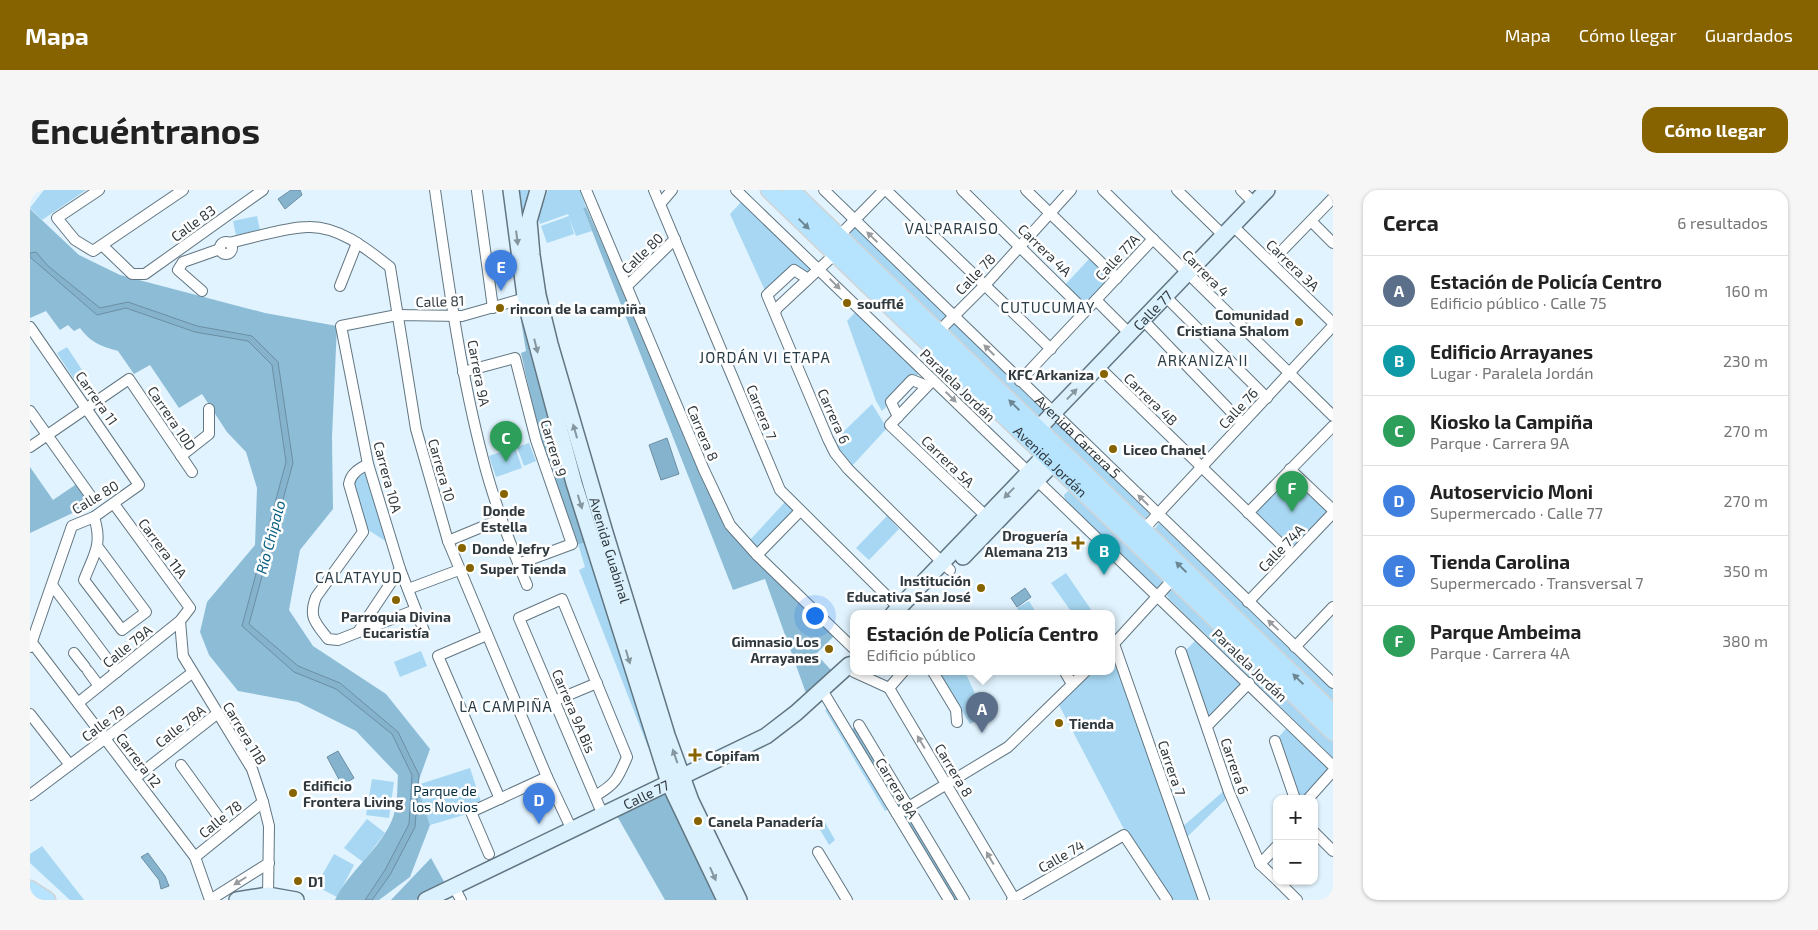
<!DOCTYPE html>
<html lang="es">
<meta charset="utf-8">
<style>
body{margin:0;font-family:"Exo 2",sans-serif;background:#f6f6f6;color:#222}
.controls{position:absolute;right:15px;bottom:15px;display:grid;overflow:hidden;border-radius:10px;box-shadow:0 1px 4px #0004}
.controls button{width:45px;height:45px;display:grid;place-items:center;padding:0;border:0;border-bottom:1px solid #e0e0e0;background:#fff;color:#222;font:25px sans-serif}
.you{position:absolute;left:784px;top:425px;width:18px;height:18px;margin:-12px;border:4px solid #fff;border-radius:50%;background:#1a73e8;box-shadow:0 0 0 8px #1a73e833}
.badge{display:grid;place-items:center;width:32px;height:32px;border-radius:50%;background:#876300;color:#fff;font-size:16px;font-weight:700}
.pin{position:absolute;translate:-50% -41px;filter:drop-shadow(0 1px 2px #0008)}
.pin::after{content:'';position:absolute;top:26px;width:18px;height:15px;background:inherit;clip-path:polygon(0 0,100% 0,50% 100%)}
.popup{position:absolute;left:820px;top:420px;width:265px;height:65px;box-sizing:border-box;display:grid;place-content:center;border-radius:10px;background:#fff;filter:drop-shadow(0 1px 4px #0005);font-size:16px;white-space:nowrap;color:#767676}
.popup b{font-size:19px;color:#222}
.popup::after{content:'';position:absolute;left:50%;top:100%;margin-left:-10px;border:10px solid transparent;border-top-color:#fff}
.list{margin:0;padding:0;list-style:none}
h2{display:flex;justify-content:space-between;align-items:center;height:65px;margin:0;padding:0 20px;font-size:21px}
h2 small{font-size:16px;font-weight:400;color:#767676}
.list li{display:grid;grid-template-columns:32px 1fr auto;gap:15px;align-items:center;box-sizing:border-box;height:70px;padding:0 20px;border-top:1px solid #e0e0e0}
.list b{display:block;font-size:19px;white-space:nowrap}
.list p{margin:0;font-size:16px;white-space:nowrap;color:#767676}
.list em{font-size:16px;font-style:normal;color:#767676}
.map{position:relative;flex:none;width:1303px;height:710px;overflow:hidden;border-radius:15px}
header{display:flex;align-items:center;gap:30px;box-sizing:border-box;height:70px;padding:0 25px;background:#876300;color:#fff}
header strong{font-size:24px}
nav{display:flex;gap:28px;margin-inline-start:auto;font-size:18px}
.intro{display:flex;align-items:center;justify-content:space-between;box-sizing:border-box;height:120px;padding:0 30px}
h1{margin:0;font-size:35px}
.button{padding:12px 22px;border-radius:15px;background:#876300;color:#fff;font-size:18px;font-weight:700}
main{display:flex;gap:30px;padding:0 30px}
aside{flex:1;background:#fff;border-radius:15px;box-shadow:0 1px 4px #0004}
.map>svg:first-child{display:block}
</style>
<header>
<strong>Mapa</strong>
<nav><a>Mapa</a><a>Cómo llegar</a><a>Guardados</a></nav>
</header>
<div class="intro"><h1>Encuéntranos</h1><a class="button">Cómo llegar</a></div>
<main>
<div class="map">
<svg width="1303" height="710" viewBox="0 0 1303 710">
<rect width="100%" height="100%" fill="#e0f3fe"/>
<g fill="#a7d7f2">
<polygon points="14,0 56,0 12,30 0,18"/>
<polygon points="484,0 502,0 503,94"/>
<polygon points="518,0 550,0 556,17 553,18 562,41 546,46 539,28 544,44 517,53 511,36 539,26 538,24 510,34 508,29"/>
<polygon points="713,10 787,81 778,89 764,80 737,105 700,24"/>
<polygon points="227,26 230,40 206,45 203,31"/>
<polygon points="823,36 827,37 1016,221 1010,228 1003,226 816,43"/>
<polygon points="1060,68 1082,88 1055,114 1034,96"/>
<polygon points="829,118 892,180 852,221 846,211 817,131"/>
<polygon points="37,157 54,183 44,189 27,163"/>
<polygon points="842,214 857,238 822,276 810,264 804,251"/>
<polygon points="1024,231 1030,233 1117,319 1119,324 1116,328 1110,328 1020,241 1019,236"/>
<polygon points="499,253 506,271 494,276 487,257"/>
<polygon points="485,257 492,278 466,287 459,266"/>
<polygon points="335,280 357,352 335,338 322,288"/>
<polygon points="1261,286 1298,322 1263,358 1226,322"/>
<polygon points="1039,300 1045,302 1133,388 1134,393 1131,397 1125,397 1035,310 1034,305"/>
<polygon points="755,312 765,321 729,359 720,350"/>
<polygon points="857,326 869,339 839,370 826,358"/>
<polygon points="1129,333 1303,499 1303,517 1124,340"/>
<polygon points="557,353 621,554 618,557 549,380 555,377 548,354"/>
<polygon points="1036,383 1064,424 1043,424 1021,393"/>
<polygon points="1141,397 1303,551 1303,568 1139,409 1136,403"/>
<polygon points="999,411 1007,424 990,424 987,418"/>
<polygon points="1168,448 1215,492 1176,532 1151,465"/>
<polygon points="1083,458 1172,710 1142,710 1097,645 1029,515 1060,482 1081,482 1081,461"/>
<polygon points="391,461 397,476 370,487 364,472"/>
<polygon points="908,482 935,482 955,525 940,534"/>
<polygon points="800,516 860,618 855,621 795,520"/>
<polygon points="1261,533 1303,576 1278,609 1265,609 1245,551"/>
<polygon points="440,578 451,612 435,617 437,624 400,635 387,595"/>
<polygon points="342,589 364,592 359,628 336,625"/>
<polygon points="1195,600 1195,610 1155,649 1151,638"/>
<polygon points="792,627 805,650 799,655 785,631"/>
<polygon points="337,629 355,643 333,672 314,658"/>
<polygon points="12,656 54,710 40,710 0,673 0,664"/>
<polygon points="304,664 324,675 307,707 286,696"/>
</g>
<g fill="#8dbcd7">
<polygon points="556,17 697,336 805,445 786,464 802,481 777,506 735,389 703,400 553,18"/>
<path d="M 0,19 L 49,65 L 90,85 L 235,123 L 307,136 L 302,247 L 303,319 L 270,360 L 259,420 L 283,456 L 356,504 L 400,559 L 387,595 L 400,635 L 380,687 L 349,710 L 305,710 C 319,680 359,652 365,620 C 368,609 367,596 368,585 L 326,541 L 268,512 L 208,501 L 179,465 L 170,442 L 177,412 L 225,355 L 227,298 L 216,262 L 197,242 L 172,204 L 149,218 L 120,175 L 104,184 L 88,161 C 71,156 61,153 50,138 L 44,141 L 38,135 L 30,140 L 16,121 L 0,128 Z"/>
<polygon points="489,118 495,119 557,353 548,354 510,248 491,163 496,161"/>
<polygon points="0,277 23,310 48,293 64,313 0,343"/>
<polygon points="829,535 934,710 919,710 817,542"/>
<polygon points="636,602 691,710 635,710 587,626"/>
<polygon points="401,668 417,697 385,710 361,710"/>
</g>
<g fill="#85b3ce" stroke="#6c8ea3">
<polygon points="261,0 270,0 272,5 255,19 248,9"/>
<polygon points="6,62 18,76 70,118 98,112 167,136 222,146 248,172 263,273 219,434 268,476 310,493 368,542 389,585 385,637 360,685 342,710 335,710 355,680 379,634 382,585 362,544 306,499 264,482 212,436 256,272 242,175 218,151 165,142 96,118 67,125 0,67 0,63"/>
<polygon points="637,248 649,284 631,290 619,255"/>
<polygon points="995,398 1001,407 987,417 981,408"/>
<polygon points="308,561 324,588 312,595 297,567"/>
<polygon points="118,663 135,686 139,696 131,699 129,690 111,667"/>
</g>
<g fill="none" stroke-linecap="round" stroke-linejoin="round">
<g stroke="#627682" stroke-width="12">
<g id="street">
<polyline points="69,0 27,28 45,50 63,61 153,0"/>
<path d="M 405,0 C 418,90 430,181 453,269 C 464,312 480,354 497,395"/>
<polyline points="556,0 674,280 700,335 727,365 823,458"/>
<polyline points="624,0 750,300 869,418"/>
<polyline points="706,0 1303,576"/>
<path id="s1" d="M 794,0 L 1303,493"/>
<polyline points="856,0 1021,159"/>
<polyline points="932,0 1055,121"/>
<polyline points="996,0 1087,88"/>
<polyline points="1073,0 1303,226"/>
<polyline points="1147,0 1194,46"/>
<polyline points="1211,0 1224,13"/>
<polyline points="447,1 463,118"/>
<polyline points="630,14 642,0"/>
<polyline points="1281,31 1303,53"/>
<polyline points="1203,36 1303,133"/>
<polyline points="809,46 854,0"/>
<circle cx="196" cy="58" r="6"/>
<path d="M 199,53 C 222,48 256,37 278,37 C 309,36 337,59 360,77 L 386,239 L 418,351 L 517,587 L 542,640"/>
<polyline points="73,56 102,84 115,84 233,0"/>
<polyline points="1241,72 1303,8"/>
<polyline points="778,89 764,80 737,105 798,249 805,263 818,279 920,380"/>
<polyline points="310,96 327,53"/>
<polyline points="597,96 645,49"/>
<polyline points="172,101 148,80 153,72 190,59"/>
<polyline points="1136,107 1237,208"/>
<polyline points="1066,110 1100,144"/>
<polyline points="745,123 747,118 805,64"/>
<polyline points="1113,130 1212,233"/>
<polyline points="0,137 109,295 64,327 42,336 0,457"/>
<polyline points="908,142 956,94 1041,0"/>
<polyline points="1069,177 1262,365"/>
<polyline points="433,182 485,168 506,250 542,354 488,374"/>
<polyline points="903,190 860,235 957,327"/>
<polyline points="990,191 1123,49"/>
<polyline points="0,221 62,308"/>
<polyline points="868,227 861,212 882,190 897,196"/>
<polyline points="0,257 99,189 162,282"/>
<polyline points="151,266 179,244 179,219"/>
<path d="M 338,274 C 329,279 321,283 319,294 L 333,342 L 286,407 C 278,428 286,433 298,449 L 308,450 L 385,420"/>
<polyline points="1260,279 1303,320"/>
<polyline points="1218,323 1303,236"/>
<path d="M 64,327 C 73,355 64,364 54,390 L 92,440 L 116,422 L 67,356"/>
<polyline points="1113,340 1303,136"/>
<polyline points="418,351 471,329"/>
<polyline points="727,365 770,321"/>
<polyline points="22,395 87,482"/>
<polyline points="378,399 429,380"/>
<polyline points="1218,412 1303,323"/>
<polyline points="150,431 153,466 222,579 233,612 239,636 238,705"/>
<polyline points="394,441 370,379 338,274 311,136 367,125 432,126 499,107"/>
<polyline points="328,442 370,379"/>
<polyline points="457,445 408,466 470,609"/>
<polyline points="3,454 165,667 180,710"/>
<polyline points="1084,454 1174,710"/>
<polyline points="1081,457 1144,388"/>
<polyline points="1265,457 1303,417"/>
<polyline points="1151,462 1199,602 1230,674 1247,690"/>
<polyline points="44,463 55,477"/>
<polyline points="58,481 69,496"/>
<polyline points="824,482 859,498 985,710"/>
<polyline points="903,482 926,520 927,532"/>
<polyline points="1035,482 1042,494"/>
<polyline points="859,498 873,482"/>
<polyline points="792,500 919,710"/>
<polyline points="524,511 567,493"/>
<polyline points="48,513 150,431 160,418 84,314"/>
<polyline points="0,524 40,575"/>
<polyline points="829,535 934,710"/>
<polyline points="1177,536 1219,493"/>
<polyline points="1245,551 1265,609"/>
<polyline points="151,575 198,640"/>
<polyline points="105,588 188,523"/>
<polyline points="0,605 162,483"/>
<path d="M 565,606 C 586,594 588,588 597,567 L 532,409 L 489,428 L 569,616 L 574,625"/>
<polyline points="1278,609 1303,581"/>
<polyline points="867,624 978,557 1055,482"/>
<polyline points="1284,642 1303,661"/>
<polyline points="788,662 817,710"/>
<polyline points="459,664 441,622 517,587"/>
<polyline points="165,667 233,612"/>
<polyline points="1230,674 1247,656"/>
<polyline points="1248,691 1267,710"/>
<polyline points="424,697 431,710"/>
<polyline points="180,710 239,673"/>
<polyline points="982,710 1094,645 1137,710"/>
</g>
</g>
<g stroke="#627682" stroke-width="18">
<g id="secondary">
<polyline points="481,0 496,114 544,293 639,593 695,710"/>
<path id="s2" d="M 508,0 L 499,31 L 502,65 L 508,105 L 520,154 L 574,339 L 637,545 L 661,611 L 709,710"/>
<path id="s3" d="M 1008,239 L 1237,0"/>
<polyline points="933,367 1032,264"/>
<polyline points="863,424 1024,256"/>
<polyline points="207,710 238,705 266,710"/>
<path id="s4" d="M 396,710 L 736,546 L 766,523 L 819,475 L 823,474"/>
</g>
</g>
<g stroke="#d1d3d5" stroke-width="19">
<g id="primary">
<path id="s5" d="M 739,0 L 1303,542"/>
<polyline points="761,0 1303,523"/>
<polyline points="0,699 17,710"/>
</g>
</g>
<use href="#street" stroke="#fff" stroke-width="10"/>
<use href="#secondary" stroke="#dbf2fe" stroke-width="15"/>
<use href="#primary" stroke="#b6e4fe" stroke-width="16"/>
</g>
<defs><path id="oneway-solid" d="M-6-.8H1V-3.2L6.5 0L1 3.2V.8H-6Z" transform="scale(1.25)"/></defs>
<g fill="#6c8694">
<use href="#oneway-solid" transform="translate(774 34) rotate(44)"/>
<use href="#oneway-solid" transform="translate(984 215) rotate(-136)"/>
<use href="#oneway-solid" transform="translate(1151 377) rotate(-136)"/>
<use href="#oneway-solid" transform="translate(1268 489) rotate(-136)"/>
</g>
<g fill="#989c9e">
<use href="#oneway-solid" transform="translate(842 47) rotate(-136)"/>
<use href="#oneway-solid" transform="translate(805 94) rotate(44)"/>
<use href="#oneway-solid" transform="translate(959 160) rotate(-135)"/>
<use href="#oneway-solid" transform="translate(921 207) rotate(44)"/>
<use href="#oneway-solid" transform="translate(1113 310) rotate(-136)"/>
<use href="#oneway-solid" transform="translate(1243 435) rotate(-137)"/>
<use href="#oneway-solid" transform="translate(891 552) rotate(-121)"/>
<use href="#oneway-solid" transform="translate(960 668) rotate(-120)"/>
<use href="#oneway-solid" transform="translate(210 691) rotate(148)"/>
</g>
<g fill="#86969e">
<use href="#oneway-solid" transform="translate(487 48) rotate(83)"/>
<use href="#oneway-solid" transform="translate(506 156) rotate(76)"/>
<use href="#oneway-solid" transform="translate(1042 204) rotate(-46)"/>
<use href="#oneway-solid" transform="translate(545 241) rotate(-106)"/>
<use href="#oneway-solid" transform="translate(979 303) rotate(134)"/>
<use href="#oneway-solid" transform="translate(550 312) rotate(73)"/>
<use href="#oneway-solid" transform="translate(598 467) rotate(73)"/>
<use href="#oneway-solid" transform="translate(645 566) rotate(-109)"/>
<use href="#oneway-solid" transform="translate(683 684) rotate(66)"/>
</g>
<g fill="#876300" stroke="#fff" stroke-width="2">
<circle cx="817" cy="113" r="5"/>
<circle cx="470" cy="118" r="5"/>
<circle cx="1269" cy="132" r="5"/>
<circle cx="1074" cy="184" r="5"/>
<circle cx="1083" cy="259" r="5"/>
<circle cx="474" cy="304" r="5"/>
<path d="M1045.5 345.5h5v5h5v5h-5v5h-5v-5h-5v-5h5z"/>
<circle cx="432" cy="358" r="5"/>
<circle cx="440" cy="378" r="5"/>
<circle cx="951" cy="398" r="5"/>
<circle cx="366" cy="410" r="5"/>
<circle cx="799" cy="459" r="5"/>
<circle cx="1029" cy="533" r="5"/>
<path d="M662.5 557.5h5v5h5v5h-5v5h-5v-5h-5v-5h5z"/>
<circle cx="263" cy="603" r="5"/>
<circle cx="668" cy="631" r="5"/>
<circle cx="268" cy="691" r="5"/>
</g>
<g text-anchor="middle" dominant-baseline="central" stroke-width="5" stroke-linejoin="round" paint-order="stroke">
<g font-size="14" fill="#30393e" stroke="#fff">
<text transform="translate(163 33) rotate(-36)">Calle 83</text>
<text transform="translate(1015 60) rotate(44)">Carrera 4A</text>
<text transform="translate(612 63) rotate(-44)">Calle 80</text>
<text transform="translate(1087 67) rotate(-47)">Calle 77A</text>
<text transform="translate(1263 75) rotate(44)">Carrera 3A</text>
<text transform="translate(1176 83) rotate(45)">Carrera 4</text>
<text transform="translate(945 84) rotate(-46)">Calle 78</text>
<text transform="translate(410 111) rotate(-2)">Calle 81</text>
<text stroke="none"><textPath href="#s3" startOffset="165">Calle 77</textPath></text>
<text transform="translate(449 183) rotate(79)">Carrera 9A</text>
<text transform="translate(928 195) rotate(44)">Paralela Jordán</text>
<text transform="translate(67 208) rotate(55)">Carrera 11</text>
<text transform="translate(1121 209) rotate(44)">Carrera 4B</text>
<text transform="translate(1208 218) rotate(-47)">Calle 76</text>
<text transform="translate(732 222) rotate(68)">Carrera 7</text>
<text transform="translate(804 226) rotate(66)">Carrera 6</text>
<text transform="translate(142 228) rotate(56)">Carrera 10D</text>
<text transform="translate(673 243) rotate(67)">Carrera 8</text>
<text stroke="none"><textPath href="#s1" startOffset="354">Avenida Carrera 5</textPath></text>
<text transform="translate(524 258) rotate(73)">Carrera 9</text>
<text stroke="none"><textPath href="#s5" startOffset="391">Avenida Jordán</textPath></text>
<text transform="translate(918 271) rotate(44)">Carrera 5A</text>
<text transform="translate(412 280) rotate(74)">Carrera 10</text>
<text transform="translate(358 287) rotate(75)">Carrera 10A</text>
<text transform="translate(65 307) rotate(-31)">Calle 80</text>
<text transform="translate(133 358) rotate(53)">Carrera 11A</text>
<text transform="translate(1251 358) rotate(-46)">Calle 74A</text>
<text stroke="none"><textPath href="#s2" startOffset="372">Avenida Guabinal</textPath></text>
<text transform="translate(97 456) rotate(-39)">Calle 79A</text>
<text transform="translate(1220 475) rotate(44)">Paralela Jordán</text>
<text transform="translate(544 521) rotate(67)">Carrera 9A Bis</text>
<text transform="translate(73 533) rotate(-37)">Calle 79</text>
<text transform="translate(150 536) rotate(-38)">Calle 78A</text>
<text transform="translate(215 543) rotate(59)">Carrera 11B</text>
<text transform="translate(109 570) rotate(53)">Carrera 12</text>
<text transform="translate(1205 576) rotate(71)">Carrera 6</text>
<text transform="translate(1142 578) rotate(71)">Carrera 7</text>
<text transform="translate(924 580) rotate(59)">Carrera 8</text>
<text transform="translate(867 598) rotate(59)">Carrera 8A</text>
<text stroke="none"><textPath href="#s4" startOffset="244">Calle 77</textPath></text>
<text transform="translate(190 629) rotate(-39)">Calle 78</text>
<text transform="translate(1031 666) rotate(-30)">Calle 74</text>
</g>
<g font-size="14" font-weight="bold" fill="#30393e" stroke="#fff" text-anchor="start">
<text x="827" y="113">soufflé</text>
<text x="480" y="118">rincon de la campiña</text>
<text x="1259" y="124" text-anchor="end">Comunidad<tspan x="1259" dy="16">Cristiana Shalom</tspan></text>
<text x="1064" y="184" text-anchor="end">KFC Arkaniza</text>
<text x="1093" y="259">Liceo Chanel</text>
<text x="474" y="320" text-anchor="middle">Donde<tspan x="474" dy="16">Estella</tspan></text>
<text x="1038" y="345" text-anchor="end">Droguería<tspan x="1038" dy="16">Alemana 213</tspan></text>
<text x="442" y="358">Donde Jefry</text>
<text x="450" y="378">Super Tienda</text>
<text x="941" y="390" text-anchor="end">Institución<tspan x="941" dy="16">Educativa San José</tspan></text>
<text x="366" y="426" text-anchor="middle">Parroquia Divina<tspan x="366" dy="16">Eucaristía</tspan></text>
<text x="789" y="451" text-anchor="end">Gimnasio Los<tspan x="789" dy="16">Arrayanes</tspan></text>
<text x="1039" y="533">Tienda</text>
<text x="675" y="565">Copifam</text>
<text x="273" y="595">Edificio<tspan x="273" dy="16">Frontera Living</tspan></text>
<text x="678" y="631">Canela Panadería</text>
<text x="278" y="691">D1</text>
</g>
<g font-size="14" fill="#042e41" stroke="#fff">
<text x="415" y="600">Parque de<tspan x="415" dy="16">los Novios</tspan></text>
</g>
<g font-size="15" letter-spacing="1" fill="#293c46" stroke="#fff">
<text x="922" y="38">VALPARAISO</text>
<text x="1018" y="117">CUTUCUMAY</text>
<text x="735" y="167">JORDÁN VI ETAPA</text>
<text x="1173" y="170">ARKANIZA II</text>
<text x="329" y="387">CALATAYUD</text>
<text x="476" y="516">LA CAMPIÑA</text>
</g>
<g font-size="15" font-style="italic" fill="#065e82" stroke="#fff">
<text transform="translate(240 347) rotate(-75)">Río Chipalo</text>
</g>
</g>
</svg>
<div class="controls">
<button>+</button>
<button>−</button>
</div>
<div class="you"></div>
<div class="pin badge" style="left:952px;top:543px;background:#5c6f8a">A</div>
<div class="popup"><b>Estación de Policía Centro</b>Edificio público</div>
<div class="pin badge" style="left:1074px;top:385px;background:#0f9aa8">B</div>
<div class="pin badge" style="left:476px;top:272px;background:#2e9e5b">C</div>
<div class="pin badge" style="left:509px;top:634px;background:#3f7fe0">D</div>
<div class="pin badge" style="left:471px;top:101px;background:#3f7fe0">E</div>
<div class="pin badge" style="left:1262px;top:322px;background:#2e9e5b">F</div>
</div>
<aside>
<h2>Cerca<small>6 resultados</small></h2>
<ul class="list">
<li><span class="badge" style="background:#5c6f8a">A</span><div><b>Estación de Policía Centro</b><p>Edificio público · Calle 75</p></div><em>160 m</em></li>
<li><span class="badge" style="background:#0f9aa8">B</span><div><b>Edificio Arrayanes</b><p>Lugar · Paralela Jordán</p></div><em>230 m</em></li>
<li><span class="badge" style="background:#2e9e5b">C</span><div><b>Kiosko la Campiña</b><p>Parque · Carrera 9A</p></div><em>270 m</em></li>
<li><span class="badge" style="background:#3f7fe0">D</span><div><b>Autoservicio Moni</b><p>Supermercado · Calle 77</p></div><em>270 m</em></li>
<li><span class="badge" style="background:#3f7fe0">E</span><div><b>Tienda Carolina</b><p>Supermercado · Transversal 7</p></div><em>350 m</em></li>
<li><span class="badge" style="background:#2e9e5b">F</span><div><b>Parque Ambeima</b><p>Parque · Carrera 4A</p></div><em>380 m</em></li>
</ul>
</aside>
</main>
